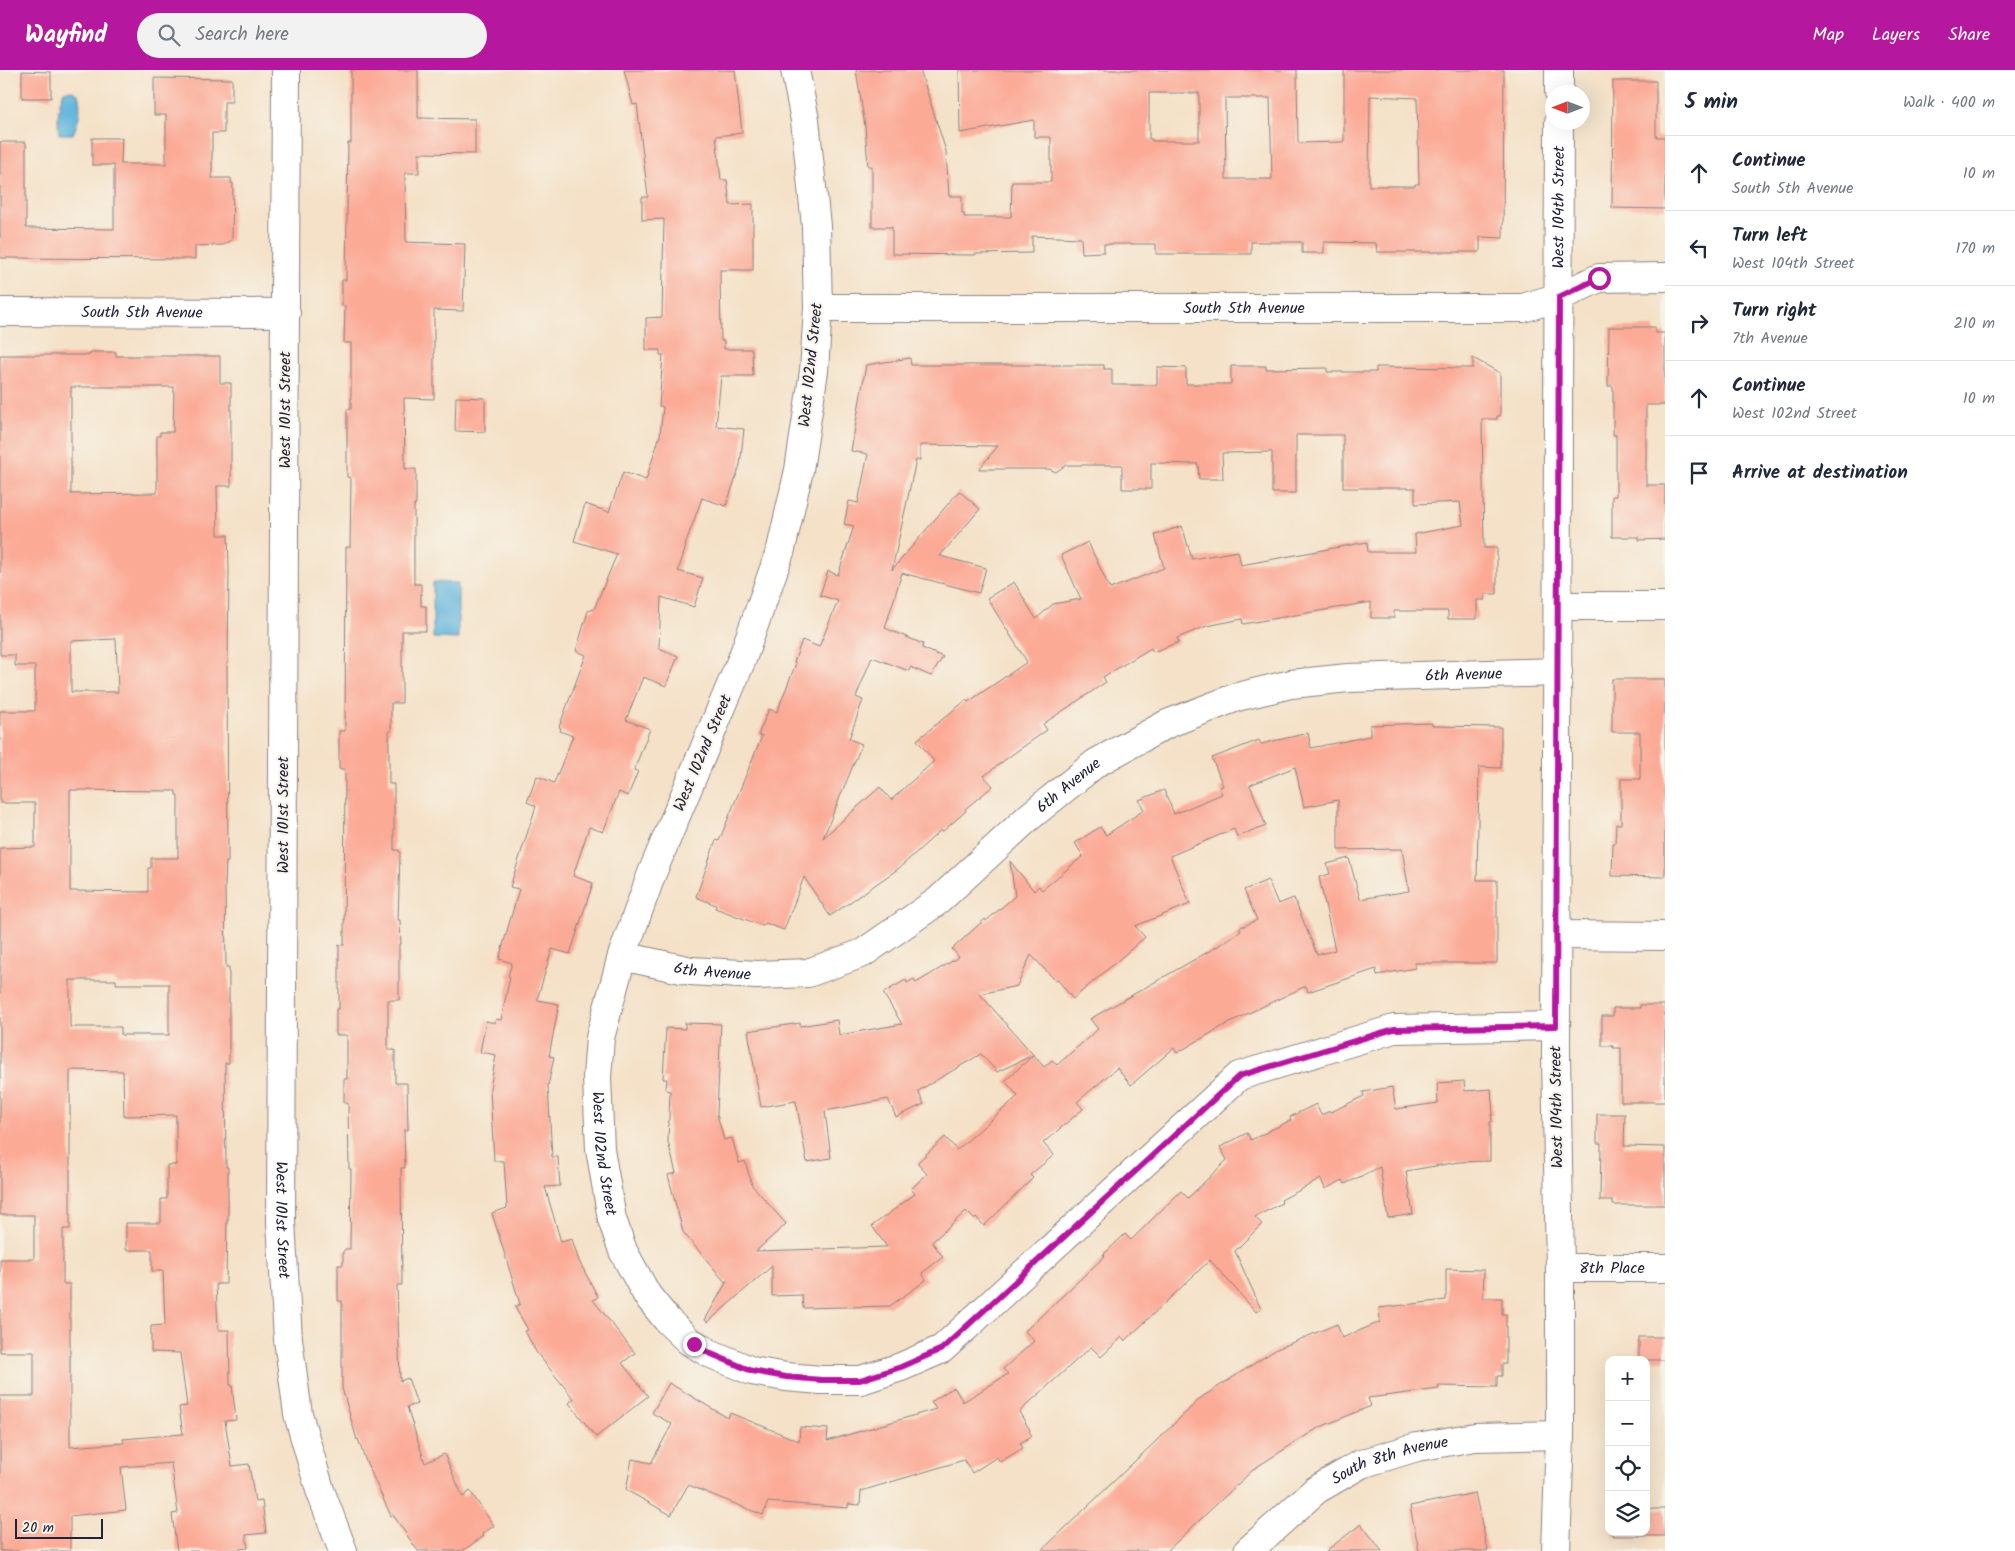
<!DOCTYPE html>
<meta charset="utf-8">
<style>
body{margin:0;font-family:Kalam,sans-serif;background:#f2f2f3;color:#1f2937}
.controls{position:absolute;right:15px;bottom:15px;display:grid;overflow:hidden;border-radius:10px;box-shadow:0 5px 20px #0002}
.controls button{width:45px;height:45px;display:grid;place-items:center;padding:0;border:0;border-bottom:1px solid #e0e1e3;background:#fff;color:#1f2937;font:25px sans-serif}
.compass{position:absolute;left:1545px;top:15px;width:45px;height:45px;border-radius:50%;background:#fff;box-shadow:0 5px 20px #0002;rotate:270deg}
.scale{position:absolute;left:15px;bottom:12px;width:88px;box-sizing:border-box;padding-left:5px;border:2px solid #22223b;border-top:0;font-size:14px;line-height:18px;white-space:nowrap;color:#22223b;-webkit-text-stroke:4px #f7f3e8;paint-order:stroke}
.stop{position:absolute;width:15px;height:15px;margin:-11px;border:4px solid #b5179e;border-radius:50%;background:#fff}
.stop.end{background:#b5179e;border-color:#fff;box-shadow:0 1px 5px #0008}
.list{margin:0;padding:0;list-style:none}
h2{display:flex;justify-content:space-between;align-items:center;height:65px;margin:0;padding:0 20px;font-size:21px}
h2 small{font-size:16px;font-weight:400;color:#747a83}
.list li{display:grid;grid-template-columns:32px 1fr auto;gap:15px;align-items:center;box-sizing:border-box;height:75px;padding:0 20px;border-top:1px solid #e0e1e3}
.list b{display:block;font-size:19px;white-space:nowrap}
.list p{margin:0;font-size:16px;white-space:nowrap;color:#747a83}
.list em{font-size:16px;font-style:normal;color:#747a83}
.icon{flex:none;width:28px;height:28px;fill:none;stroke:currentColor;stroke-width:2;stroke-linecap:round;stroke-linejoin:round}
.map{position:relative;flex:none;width:1665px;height:1481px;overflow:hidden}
header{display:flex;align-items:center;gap:30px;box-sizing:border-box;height:70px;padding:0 25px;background:#b5179e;color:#fff}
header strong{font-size:24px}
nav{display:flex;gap:28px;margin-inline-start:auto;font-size:18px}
.search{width:350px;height:45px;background:#f2f2f3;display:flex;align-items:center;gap:12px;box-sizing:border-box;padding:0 18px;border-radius:28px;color:#747a83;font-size:19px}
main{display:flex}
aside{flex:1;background:#fff}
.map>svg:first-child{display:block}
</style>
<header>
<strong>Wayfind</strong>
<div class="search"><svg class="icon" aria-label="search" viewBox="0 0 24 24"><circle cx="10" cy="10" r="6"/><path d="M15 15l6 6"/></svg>Search here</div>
<nav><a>Map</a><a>Layers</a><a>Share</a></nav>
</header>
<main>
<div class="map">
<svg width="1665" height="1481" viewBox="0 0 1665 1481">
<rect width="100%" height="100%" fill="#f7f3e8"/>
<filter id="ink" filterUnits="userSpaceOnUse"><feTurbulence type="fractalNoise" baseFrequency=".02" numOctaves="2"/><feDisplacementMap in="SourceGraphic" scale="10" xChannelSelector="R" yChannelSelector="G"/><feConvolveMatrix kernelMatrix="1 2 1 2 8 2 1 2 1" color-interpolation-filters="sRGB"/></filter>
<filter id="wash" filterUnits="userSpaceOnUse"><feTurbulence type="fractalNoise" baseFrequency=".0096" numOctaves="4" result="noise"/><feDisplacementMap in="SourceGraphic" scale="20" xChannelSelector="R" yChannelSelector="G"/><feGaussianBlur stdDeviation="1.12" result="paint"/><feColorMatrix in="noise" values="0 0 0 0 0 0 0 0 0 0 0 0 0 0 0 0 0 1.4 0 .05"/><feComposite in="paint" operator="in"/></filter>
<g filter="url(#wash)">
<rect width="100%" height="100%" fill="#f4e1c7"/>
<g fill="#62b5dd" stroke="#426c8c">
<path d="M 71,20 L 78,24 C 82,39 79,50 73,64 L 59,64 C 57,49 58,35 64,21 Z"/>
<polygon points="433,512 458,513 458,569 433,568"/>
</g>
<g id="blocks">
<g fill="#fbaa96" fill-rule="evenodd">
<polygon points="351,0 418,0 418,48 475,49 475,84 419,83 419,103 405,103 406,172 465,174 463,241 434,240 434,329 404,328 405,399 416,399 416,435 414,435 414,514 421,514 421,536 426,536 426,561 402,561 402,633 391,633 391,661 389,661 389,714 394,714 394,780 399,780 400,783 398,850 400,850 401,874 399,874 399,930 388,930 388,980 395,980 395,1013 407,1013 408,1060 404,1060 405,1098 401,1098 402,1215 397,1215 400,1311 408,1308 417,1334 407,1337 425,1393 444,1384 463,1427 470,1421 494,1456 482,1464 484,1466 462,1481 418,1481 393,1445 391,1446 365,1389 358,1369 357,1370 342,1318 342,1231 338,1231 338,1195 343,1195 343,1182 345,1179 350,1179 351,1099 349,1099 348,1033 344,1033 344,1009 347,1009 347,965 336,965 336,939 339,939 339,875 344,875 345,699 339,699 339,661 345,661 346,477 350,477 351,408 347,407 347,339 351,339 351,273 344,273 345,236 342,236 342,210 346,210 348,73 351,73"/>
<polygon points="624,0 735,0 742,63 716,66 721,110 727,110 730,135 753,134 753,200 720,200 721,271 724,271 724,279 752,279 753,306 721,306 716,356 744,359 740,395 726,436 702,428 685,475 686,476 678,501 703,508 694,537 661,527 659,578 678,586 666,616 643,607 626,650 650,659 634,700 638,701 628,726 619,722 603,762 589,757 573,806 593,813 570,884 552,879 537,930 559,934 549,986 554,987 548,1016 552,1087 558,1087 560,1116 545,1117 561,1172 572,1169 579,1191 598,1227 593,1230 635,1283 622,1293 648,1326 596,1367 569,1333 574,1329 536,1282 525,1261 528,1260 515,1237 520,1234 492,1143 507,1138 504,1091 494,1091 490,1019 496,985 480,982 486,951 495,953 496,949 501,950 510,907 508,906 512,893 499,889 519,819 510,817 536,736 527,732 537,706 554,713 573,666 560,661 561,658 559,657 586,585 576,581 588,541 594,539 617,484 574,471 585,434 609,442 623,402 646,410 660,365 663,337 659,336 663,285 660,285 660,280 646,280 646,248 662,247 664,149 642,150 642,127 648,127 637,34 633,35"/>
<path d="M 856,0 L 920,0 L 946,81 L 949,126 L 962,126 L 962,143 L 964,143 L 964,147 L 1011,147 L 1012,112 L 1051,112 L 1051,67 L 1034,67 L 1034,50 L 960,63 L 959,0 L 1297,0 L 1298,73 L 1343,72 L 1344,70 L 1344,0 L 1504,0 L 1503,168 L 1480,167 L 1480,182 L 1377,182 L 1376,173 L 1324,172 L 1324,183 L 1302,183 L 1302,172 L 1251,172 L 1251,184 L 1156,184 L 1156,174 L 1104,174 L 1104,182 L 1082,183 L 1081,168 L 1032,166 L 1032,183 L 975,184 L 975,185 L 892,184 L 892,157 L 872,157 L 872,96 L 868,96 L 865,56 ZM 1149,23 L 1199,23 L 1199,71 L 1152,71 L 1152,69 L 1149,69 ZM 1370,26 L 1417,28 L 1419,114 L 1415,114 L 1415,116 L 1369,116 ZM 1225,28 L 1270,28 L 1272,109 L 1226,109 Z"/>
<polygon points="22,1 51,2 51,28 22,28"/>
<polygon points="154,8 232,9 232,32 224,32 224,63 212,63 212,108 231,108 231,113 233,113 232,170 223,175 195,176 195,189 0,188 0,72 26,72 26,158 114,159 114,95 92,95 92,68 122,68 121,94 166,94 166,45 154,45"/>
<polygon points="1613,11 1656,11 1656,67 1665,67 1665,139 1612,138"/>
<polygon points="1609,257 1655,257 1655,263 1665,263 1665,335 1646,335 1646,415 1665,415 1665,469 1639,470 1639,467 1612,467 1612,426 1616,426 1616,365 1613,365 1613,316 1608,316"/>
<path d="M 90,282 L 116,282 L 116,286 L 220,286 L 220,313 L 231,313 L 231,416 L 217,416 L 218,465 L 228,465 L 229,499 L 228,593 L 227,593 L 228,792 L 226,792 L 225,816 L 226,897 L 229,897 L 229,993 L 225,993 L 226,1097 L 228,1097 L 228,1150 L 227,1150 L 226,1214 L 216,1214 L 218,1260 L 229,1260 L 230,1315 L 232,1315 L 236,1350 L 225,1351 L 232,1396 L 249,1394 L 255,1432 L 262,1431 L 266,1463 L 246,1465 L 248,1478 L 223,1481 L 177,1481 L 172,1444 L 178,1443 L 171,1393 L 121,1397 L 126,1440 L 70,1446 L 70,1481 L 0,1481 L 0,1326 L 34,1326 L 34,1282 L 0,1282 L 0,1189 L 34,1189 L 34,1145 L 0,1145 L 0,778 L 35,777 L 35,733 L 0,733 L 0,641 L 35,641 L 35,596 L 15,596 L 15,585 L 0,585 L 0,285 L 90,285 ZM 71,317 L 174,317 L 173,362 L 160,362 L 160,366 L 157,366 L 157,423 L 71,424 ZM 116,569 L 118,622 L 71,622 L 71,571 ZM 70,720 L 176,721 L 176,725 L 178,725 L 178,788 L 151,788 L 151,798 L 148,798 L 148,822 L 70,821 ZM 70,910 L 116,910 L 116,914 L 169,914 L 169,965 L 121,965 L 121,957 L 70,957 ZM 70,1000 L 123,1001 L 124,1046 L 176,1045 L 176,1095 L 167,1095 L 167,1129 L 161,1129 L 161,1153 L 126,1153 L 126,1180 L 152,1180 L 152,1201 L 163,1201 L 165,1255 L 151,1256 L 151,1282 L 180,1283 L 187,1336 L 179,1337 L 183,1364 L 123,1369 L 124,1373 L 70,1377 L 70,1214 L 63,1214 L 63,1159 L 70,1159 Z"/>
<path d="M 910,288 L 911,295 L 1104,295 L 1104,299 L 1112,299 L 1112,315 L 1157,315 L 1157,297 L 1186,298 L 1186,314 L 1231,314 L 1231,296 L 1266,296 L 1266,299 L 1327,298 L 1327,302 L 1376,302 L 1376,297 L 1473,298 L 1473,288 L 1500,303 L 1500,346 L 1497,346 L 1497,349 L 1482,349 L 1484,478 L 1497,478 L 1497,524 L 1485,524 L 1485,530 L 1477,530 L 1477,549 L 1448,549 L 1448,541 L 1394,541 L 1394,548 L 1371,548 L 1371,532 L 1243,554 L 1242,549 L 1207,556 L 1177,568 L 1179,572 L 1153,582 L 1151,578 L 1103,607 L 1106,612 L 1043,654 L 1047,660 L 1010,686 L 984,706 L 993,716 L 965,739 L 966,741 L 942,762 L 941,760 L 898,799 L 830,846 L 804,807 L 784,860 L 765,853 L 763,856 L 715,838 L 716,835 L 696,827 L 716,770 L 719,771 L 762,666 L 758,665 L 769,639 L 777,642 L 796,593 L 794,592 L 802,570 L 819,577 L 838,531 L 820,525 L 828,501 L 838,505 L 854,456 L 844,454 L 849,431 L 858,433 L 868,384 L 851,381 L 866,295 ZM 1296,365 L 1343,365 L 1343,418 L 1415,418 L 1415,434 L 1460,432 L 1463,455 L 1415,464 L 1416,482 L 1368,482 L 1367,472 L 1241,495 L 1238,481 L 1192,489 L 1182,456 L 1155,465 L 1164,498 L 1110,519 L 1088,472 L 1061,485 L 1081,529 L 1053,534 L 1036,549 L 1014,512 L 987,528 L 1027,592 L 968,632 L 966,630 L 917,670 L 934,691 L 891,730 L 880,717 L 823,768 L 862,674 L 849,669 L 863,630 L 856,627 L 872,587 L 909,601 L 910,597 L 931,606 L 943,587 L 922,578 L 923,574 L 885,558 L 902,503 L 979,523 L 986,498 L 940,486 L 980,439 L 959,421 L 892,500 L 916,390 L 920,390 L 920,375 L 998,376 L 979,399 L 1049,399 L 1056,402 L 1066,395 L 1122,395 L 1122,419 L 1151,419 L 1151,393 L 1198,394 L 1199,409 L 1223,409 L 1222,383 L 1272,382 L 1272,423 L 1296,423 Z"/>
<polygon points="456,327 485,328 485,362 455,361"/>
<polygon points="1612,609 1665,609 1665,807 1612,806 1613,773 1615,773 1616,754 1621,754 1621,709 1640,709 1640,662 1612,662"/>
<path d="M 1432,653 L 1432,656 L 1501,657 L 1501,698 L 1479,697 L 1477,810 L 1497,810 L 1497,893 L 1415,893 L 1415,898 L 1377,905 L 1376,899 L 1308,922 L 1306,916 L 1230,952 L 1177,983 L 1174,978 L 1131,1015 L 1117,998 L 1077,1032 L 1083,1039 L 1043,1073 L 1054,1085 L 1030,1105 L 1033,1108 L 984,1156 L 976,1147 L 974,1149 L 966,1141 L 932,1172 L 943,1187 L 922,1203 L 926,1210 L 890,1236 L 803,1238 L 802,1225 L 772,1226 L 772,1196 L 708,1252 L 705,1250 L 727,1211 L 725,1212 L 683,1162 L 668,1105 L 676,1103 L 668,1072 L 670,1021 L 666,1020 L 667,1009 L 663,1009 L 666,958 L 685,959 L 685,953 L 721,954 L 717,1044 L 724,1070 L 732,1068 L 739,1093 L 745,1091 L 752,1115 L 786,1154 L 756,1181 L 887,1177 L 872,1156 L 915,1124 L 911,1119 L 927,1104 L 917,1093 L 945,1067 L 957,1080 L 1018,1026 L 1005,1011 L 1033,985 L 997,1002 L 981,984 L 918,1021 L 924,1034 L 896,1047 L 888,1029 L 825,1041 L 831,1088 L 807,1092 L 796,1031 L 761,1037 L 748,961 L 800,953 L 800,956 L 837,950 L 839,965 L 902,954 L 883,923 L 906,910 L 907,913 L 914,909 L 916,913 L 959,887 L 952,879 L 985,849 L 986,851 L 1015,826 L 1010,791 L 1034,821 L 1039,816 L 1042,820 L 1083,786 L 1075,773 L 1100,757 L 1106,765 L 1144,740 L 1139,730 L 1164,720 L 1174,744 L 1222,724 L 1219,717 L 1223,716 L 1212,688 L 1259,670 L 1261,674 L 1308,663 L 1311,678 L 1370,666 L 1370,655 ZM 1295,697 L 1304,737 L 1338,730 L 1338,780 L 1402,779 L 1409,821 L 1360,829 L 1349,788 L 1327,794 L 1330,804 L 1319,807 L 1335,880 L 1317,885 L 1294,828 L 1278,834 L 1268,810 L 1244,820 L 1257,850 L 1239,858 L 1241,861 L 1213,879 L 1090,949 L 1098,959 L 1057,995 L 1052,990 L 1044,997 L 980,924 L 1017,916 L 1031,885 L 1055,910 L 1057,909 L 1073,929 L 1145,867 L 1135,856 L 1190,834 L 1170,786 L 1234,759 L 1237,767 L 1266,756 L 1250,715 Z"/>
<polygon points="1640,935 1665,935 1665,1032 1621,1032 1621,978 1613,978 1613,976 1602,976 1602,946 1613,946 1613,938 1640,938"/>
<polygon points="1464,1011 1465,1021 1491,1019 1493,1045 1491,1045 1492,1052 1490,1052 1490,1091 1459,1092 1406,1101 1413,1144 1388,1148 1380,1097 1345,1114 1343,1110 1325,1119 1321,1109 1281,1130 1282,1133 1255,1147 1262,1154 1235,1181 1261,1239 1256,1242 1210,1190 1125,1271 1122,1267 1101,1287 1091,1277 1019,1342 1030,1360 1029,1361 1032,1366 1020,1373 1023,1378 1000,1392 997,1387 972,1403 964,1390 861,1421 860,1435 848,1434 848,1438 768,1432 763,1445 688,1415 671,1445 626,1420 632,1389 651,1393 672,1354 652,1343 669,1313 728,1348 730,1343 799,1371 800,1357 828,1359 827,1371 936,1339 931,1332 954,1317 963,1332 1008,1304 1003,1299 1034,1271 1025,1261 1105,1186 1103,1185 1125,1164 1131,1170 1181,1121 1188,1128 1227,1090 1220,1077 1247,1063 1251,1070 1291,1050 1290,1047 1316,1034 1321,1045 1330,1041 1331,1042 1364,1026 1363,1022 1392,1017 1396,1039 1438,1033 1437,1013"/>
<polygon points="1597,1044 1625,1044 1624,1076 1665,1077 1665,1135 1613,1135 1613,1131 1600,1131 1601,1073 1597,1073"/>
<polygon points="1446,1199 1484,1200 1483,1228 1502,1228 1502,1244 1506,1244 1506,1294 1502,1294 1502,1306 1497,1306 1497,1317 1438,1316 1439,1319 1368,1328 1371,1336 1318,1358 1255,1398 1167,1481 1041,1481 1202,1327 1277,1279 1337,1254 1342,1268 1380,1252 1379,1238 1446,1230"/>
<rect x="1639" y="1267" width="26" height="23"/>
<polygon points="1475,1423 1488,1481 1419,1481 1410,1436"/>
<polygon points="1646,1439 1665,1439 1665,1466 1612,1466 1612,1462 1646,1462"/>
<polygon points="1361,1454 1382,1481 1326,1481"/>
</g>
</g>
</g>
<g filter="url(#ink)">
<use href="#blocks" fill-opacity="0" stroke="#8b8281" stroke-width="1"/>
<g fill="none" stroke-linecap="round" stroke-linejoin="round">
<g stroke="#8b8281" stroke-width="30">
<g id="minor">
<path id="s1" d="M 286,0 L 281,1152 L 288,1269 L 298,1344 L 320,1420 L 343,1481"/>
<path id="s2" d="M 795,0 L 805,50 L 816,156 L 818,238 L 814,301 L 799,400 L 781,479 L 742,589 L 652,803 L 622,886 L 600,968 L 597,1007 L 600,1079 L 612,1149 L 623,1181 L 647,1225 L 668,1251 L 689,1271 L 709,1283 L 752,1301 L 786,1307 L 821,1310 L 861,1310 L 901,1297 L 942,1279 L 1239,1006 L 1394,959 L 1556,956"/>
<polyline points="1559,0 1559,22"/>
<path id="s3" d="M 818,238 L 1523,238 L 1559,227 L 1599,208 L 1665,207"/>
<path id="s4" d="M 0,242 L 286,243"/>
<polyline points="1558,536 1665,536"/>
<polyline points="1557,865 1665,866"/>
<path id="s5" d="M 622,886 L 691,901 L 757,905 L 808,903 L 863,883 L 938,831 L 1029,747 L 1096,693 L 1167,654 L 1237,627 L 1291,614 L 1348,608 L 1558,602"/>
<path id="s6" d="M 1560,1198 L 1665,1198"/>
<path id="s7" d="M 1248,1481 L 1316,1420 L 1361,1394 L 1417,1377 L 1475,1367 L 1560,1365"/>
<path id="s8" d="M 1556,1481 L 1560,1365 L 1560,1198 L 1556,986 L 1559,52"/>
</g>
</g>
<use href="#minor" stroke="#fff" stroke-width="28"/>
</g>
</g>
<g fill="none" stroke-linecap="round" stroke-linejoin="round" filter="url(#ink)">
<polyline stroke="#b5179e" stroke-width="6" points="694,1274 709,1283 752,1301 786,1307 821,1310 860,1310 901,1297 942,1279 1239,1006 1394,959 1556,956 1559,227 1599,208"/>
</g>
<g text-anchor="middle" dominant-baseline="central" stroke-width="4" stroke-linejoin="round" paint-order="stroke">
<g font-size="16" fill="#22223b" stroke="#f7f3e8">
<text stroke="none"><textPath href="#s8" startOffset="1344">West 104th Street</textPath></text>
<text stroke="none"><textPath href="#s3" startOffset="426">South 5th Avenue</textPath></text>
<text stroke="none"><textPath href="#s4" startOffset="142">South 5th Avenue</textPath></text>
<text transform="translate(811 295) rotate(-84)">West 102nd Street</text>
<text transform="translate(285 340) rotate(-90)">West 101st Street</text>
<text stroke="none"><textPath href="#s5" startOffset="932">6th Avenue</textPath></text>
<text transform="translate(703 683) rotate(-67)">West 102nd Street</text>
<text stroke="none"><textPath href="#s5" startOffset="512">6th Avenue</textPath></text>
<text transform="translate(283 745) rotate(-90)">West 101st Street</text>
<text stroke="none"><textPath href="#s5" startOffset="92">6th Avenue</textPath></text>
<text transform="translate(1557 1037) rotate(-91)">West 104th Street</text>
<text stroke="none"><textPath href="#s2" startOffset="1122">West 102nd Street</textPath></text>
<text stroke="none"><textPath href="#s1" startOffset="1150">West 101st Street</textPath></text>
<text stroke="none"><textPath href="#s6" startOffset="52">8th Place</textPath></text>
<text stroke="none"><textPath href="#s7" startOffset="172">South 8th Avenue</textPath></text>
</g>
</g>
</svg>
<div class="controls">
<button>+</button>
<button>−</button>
<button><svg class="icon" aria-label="locate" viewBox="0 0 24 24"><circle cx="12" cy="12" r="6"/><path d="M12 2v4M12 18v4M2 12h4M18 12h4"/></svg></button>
<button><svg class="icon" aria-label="layers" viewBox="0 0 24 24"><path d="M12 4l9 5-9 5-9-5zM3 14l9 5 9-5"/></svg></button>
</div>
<svg class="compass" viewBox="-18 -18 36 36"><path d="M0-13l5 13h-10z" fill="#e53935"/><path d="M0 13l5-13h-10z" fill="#747a83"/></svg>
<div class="scale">20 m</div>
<div class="stop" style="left:1599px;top:208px"></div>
<div class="stop end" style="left:694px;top:1274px"></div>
</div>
<aside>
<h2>5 min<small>Walk · 400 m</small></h2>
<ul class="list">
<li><svg class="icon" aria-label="ahead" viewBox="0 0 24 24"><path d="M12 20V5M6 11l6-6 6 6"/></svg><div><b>Continue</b><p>South 5th Avenue</p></div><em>10 m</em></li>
<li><svg class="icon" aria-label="left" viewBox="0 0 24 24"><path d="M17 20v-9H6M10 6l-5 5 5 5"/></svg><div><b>Turn left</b><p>West 104th Street</p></div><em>170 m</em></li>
<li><svg class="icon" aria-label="right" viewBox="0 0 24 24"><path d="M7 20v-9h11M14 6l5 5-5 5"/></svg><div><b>Turn right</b><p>7th Avenue</p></div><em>210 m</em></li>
<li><svg class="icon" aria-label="ahead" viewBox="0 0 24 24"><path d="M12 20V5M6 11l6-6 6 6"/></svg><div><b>Continue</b><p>West 102nd Street</p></div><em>10 m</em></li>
<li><svg class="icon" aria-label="arrive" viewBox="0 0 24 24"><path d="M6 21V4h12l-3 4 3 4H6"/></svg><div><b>Arrive at destination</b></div></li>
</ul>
</aside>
</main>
